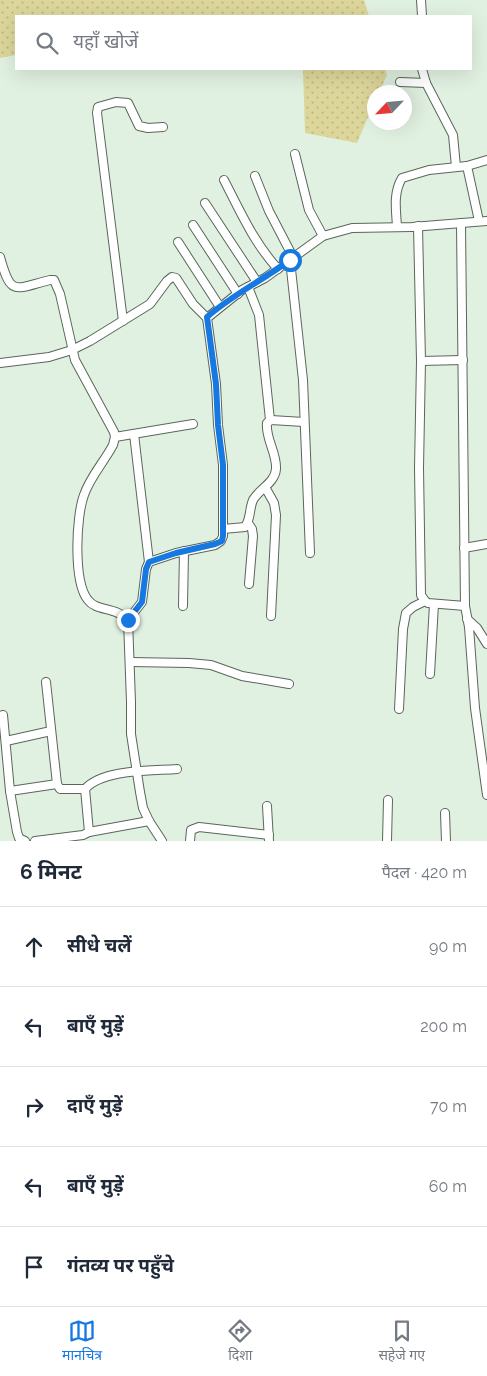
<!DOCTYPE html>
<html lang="hi">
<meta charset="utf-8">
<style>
body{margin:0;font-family:Raleway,"Noto Sans Devanagari",sans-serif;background:#f6f6f7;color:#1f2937}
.compass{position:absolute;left:367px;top:85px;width:45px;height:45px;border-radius:50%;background:#fff;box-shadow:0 5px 20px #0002;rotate:244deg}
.stop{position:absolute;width:15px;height:15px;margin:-11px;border:4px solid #1579e1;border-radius:50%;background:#fff}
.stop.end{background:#1579e1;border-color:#fff;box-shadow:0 1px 5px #0008}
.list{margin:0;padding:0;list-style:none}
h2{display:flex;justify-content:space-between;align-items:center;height:65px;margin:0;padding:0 20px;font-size:21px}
h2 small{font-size:16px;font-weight:400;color:#747a83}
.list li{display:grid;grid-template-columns:32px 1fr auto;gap:15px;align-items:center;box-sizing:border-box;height:80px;padding:0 20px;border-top:1px solid #e0e1e3}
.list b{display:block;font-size:19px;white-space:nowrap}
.list em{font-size:16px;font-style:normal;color:#747a83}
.icon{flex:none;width:28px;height:28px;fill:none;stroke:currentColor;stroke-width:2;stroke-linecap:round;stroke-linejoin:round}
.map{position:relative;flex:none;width:487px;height:841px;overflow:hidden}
.search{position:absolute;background:#fff;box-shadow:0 5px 20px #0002;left:15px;right:15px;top:15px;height:55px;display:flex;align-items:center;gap:12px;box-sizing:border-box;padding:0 18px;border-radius:0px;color:#747a83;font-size:19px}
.sheet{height:465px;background:#fff}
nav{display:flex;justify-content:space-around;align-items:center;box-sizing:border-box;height:70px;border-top:1px solid #e0e1e3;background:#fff;font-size:14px;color:#747a83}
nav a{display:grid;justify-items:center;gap:2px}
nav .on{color:#1579e1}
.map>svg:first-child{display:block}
</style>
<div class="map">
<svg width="487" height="841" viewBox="0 0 487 841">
<defs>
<pattern id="grass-dots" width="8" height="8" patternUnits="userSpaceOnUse" patternTransform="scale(1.25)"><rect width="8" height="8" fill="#ddd69b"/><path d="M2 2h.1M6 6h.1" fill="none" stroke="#bdb785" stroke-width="1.8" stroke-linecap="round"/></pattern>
</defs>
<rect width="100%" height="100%" fill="#e1f1e1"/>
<g fill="url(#grass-dots)">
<polygon points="0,0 364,0 369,16 16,16 16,55 0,58"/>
<polygon points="303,69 385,69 387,75 379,92 374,92 374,103 357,143 305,133"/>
</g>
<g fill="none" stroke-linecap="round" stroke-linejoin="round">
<g stroke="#596759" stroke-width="10">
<g id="minor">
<polyline points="421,0 422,16"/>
<polyline points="422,69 426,83 453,135 456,167"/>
<polyline points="400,82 426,83"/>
<polyline points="295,154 309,210 323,236"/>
<polyline points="467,166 479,221"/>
<polyline points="255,176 269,211 293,257"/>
<path d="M 224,180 C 240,211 254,243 278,269"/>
<polyline points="205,203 257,282"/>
<polyline points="461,223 465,606 469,627 475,708 487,795"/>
<polyline points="193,225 238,294"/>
<path d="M 397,226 C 396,210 393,193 402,178 L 429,170 L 467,166 L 487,160"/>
<polyline points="418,226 421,361 419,468 421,595 425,601 428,603 465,606"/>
<polyline points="178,242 220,307"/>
<path d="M 0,257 C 11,297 14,289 50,280 L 54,280 L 60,294 L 75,360 L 114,432 L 115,437 L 113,445 C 104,462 90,477 84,495 C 76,516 73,582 88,600 C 97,612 115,606 128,620 L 131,702 L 131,734 L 140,792 L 143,808 L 149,821 L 162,841"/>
<polyline points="290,260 303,380 310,553"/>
<polyline points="248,287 259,315 270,420"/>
<polyline points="207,318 242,290 265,278 323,236 352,228 412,227 487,221"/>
<polyline points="123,321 97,113 98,107 116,102 128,103 139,126 148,128 163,127"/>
<polyline points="421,361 463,360"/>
<polyline points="0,363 49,357 72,350 90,341 150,304 167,281 172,277 176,278 193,304 207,318 216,384 218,425 223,465 223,536 221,541 215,545 176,553 149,562 146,569 142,602 128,620"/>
<polyline points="134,434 149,562"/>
<polyline points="115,437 193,424"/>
<polyline points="265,487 274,503 276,515 271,616"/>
<polyline points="248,523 252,529 253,536 249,584"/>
<path d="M 223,529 L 245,527 C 251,519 249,509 253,500 C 259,489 275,483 276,469 C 277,453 265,438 267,423 L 271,420 L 304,422"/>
<polyline points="464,548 487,544"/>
<polyline points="183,606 184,551"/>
<polyline points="467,619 477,628 487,644"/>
<polyline points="130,662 189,663 211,665 242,676 289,684"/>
<polyline points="430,674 434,604"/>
<polyline points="46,682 57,784 60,789 85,789"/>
<polyline points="399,709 403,629 406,613 413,607 425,601"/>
<polyline points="3,715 10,791 17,832 19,838 25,841"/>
<polyline points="6,741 51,731"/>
<polyline points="10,791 57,784"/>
<polyline points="267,806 269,841"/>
<polyline points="445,813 446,841"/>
<polyline points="89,832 149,821"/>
<path d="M 35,841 L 83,835 L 89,832 L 85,789 C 103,769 151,771 177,769"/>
<polyline points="190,841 191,830 199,827 269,835"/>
<polyline points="387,841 388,800"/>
</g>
</g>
<use href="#minor" stroke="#fff" stroke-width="8"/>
</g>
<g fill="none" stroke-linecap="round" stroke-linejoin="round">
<path stroke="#1579e1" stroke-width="6" d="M 128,620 L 142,602 L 146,569 L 149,562 L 176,553 L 215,544 L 222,541 L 223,536 L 223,465 L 218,425 L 216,384 L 207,317 C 232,295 263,280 290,260"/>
</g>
</svg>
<svg class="compass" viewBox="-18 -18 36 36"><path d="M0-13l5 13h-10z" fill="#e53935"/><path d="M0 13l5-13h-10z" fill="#747a83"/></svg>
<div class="stop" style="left:290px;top:260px"></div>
<div class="stop end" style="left:128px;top:620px"></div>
<div class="search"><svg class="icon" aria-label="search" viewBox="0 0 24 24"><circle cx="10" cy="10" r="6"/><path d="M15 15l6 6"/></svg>यहाँ खोजें</div>
</div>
<section class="sheet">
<h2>6 मिनट<small>पैदल · 420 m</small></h2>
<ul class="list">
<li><svg class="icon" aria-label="ahead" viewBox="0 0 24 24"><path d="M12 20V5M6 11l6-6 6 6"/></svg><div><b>सीधे चलें</b></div><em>90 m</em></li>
<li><svg class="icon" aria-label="left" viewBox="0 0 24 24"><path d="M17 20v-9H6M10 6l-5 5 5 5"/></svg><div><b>बाएँ मुड़ें</b></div><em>200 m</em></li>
<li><svg class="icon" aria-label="right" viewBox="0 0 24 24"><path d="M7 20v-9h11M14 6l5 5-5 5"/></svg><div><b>दाएँ मुड़ें</b></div><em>70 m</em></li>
<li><svg class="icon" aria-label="left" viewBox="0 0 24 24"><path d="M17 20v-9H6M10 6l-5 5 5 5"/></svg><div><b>बाएँ मुड़ें</b></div><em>60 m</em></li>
<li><svg class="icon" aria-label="arrive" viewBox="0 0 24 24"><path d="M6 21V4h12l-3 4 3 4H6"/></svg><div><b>गंतव्य पर पहुँचे</b></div></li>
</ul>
</section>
<nav>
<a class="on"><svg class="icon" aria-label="map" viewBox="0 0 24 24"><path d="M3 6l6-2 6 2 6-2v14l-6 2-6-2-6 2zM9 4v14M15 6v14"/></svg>मानचित्र</a>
<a><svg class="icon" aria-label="directions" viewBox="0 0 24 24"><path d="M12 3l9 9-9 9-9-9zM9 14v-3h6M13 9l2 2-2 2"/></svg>दिशा</a>
<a><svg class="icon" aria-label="saved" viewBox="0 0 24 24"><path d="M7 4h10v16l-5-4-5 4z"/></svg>सहेजे गए</a>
</nav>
